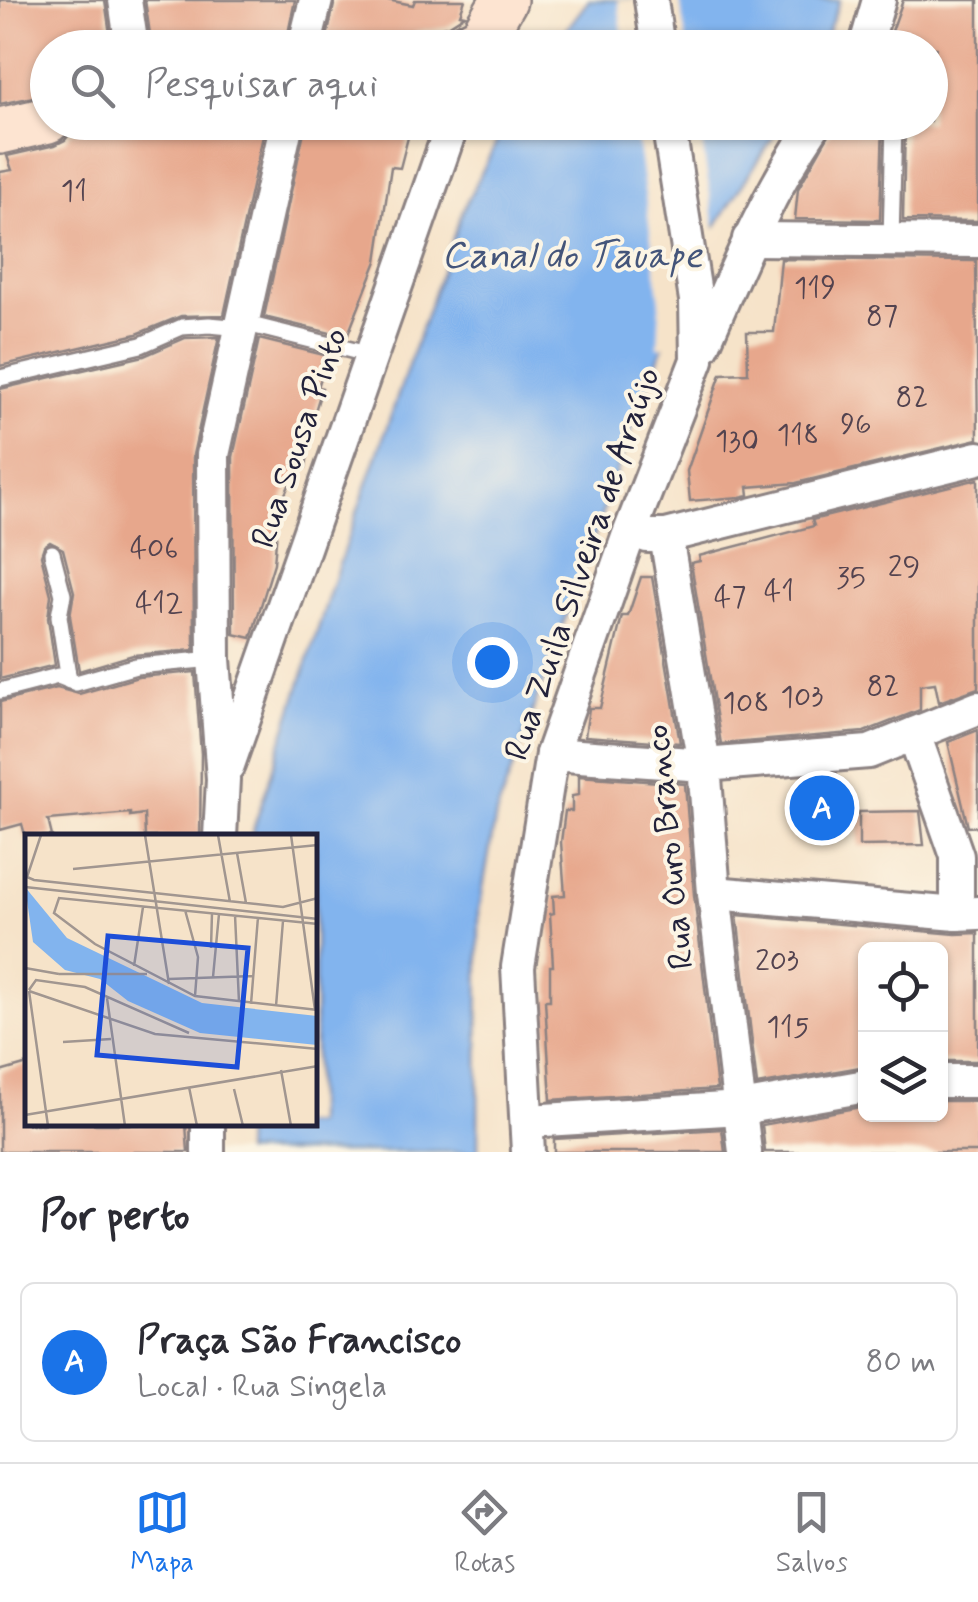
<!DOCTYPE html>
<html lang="pt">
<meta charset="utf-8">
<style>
body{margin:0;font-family:Mynerve,sans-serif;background:#f7f7f7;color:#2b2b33}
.controls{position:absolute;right:30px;bottom:30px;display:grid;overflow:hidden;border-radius:15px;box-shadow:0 2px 8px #0004}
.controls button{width:90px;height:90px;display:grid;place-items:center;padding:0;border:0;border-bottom:2px solid #e1e1e2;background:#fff;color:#2b2b33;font:50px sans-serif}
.you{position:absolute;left:492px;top:662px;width:35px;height:35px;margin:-25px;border:8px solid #fff;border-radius:50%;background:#1a73e8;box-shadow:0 0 0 15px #1a73e833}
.badge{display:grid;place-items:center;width:65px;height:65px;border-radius:50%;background:#1a73e8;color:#fff;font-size:32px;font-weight:700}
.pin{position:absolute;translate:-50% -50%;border:5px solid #fff;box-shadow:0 2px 10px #0006}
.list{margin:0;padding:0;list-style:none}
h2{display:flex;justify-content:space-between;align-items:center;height:130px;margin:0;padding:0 40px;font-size:42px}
h2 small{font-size:32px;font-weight:400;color:#7c7c81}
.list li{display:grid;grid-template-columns:65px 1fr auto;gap:30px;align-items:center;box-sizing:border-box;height:160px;margin:0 20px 20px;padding:0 20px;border:2px solid #e1e1e2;border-radius:15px}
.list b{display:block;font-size:38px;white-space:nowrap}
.list p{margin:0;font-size:32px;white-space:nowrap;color:#7c7c81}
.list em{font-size:32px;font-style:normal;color:#7c7c81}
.icon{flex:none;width:55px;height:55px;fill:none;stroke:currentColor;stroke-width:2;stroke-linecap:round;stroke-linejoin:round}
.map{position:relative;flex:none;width:978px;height:1152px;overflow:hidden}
.search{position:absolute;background:#fff;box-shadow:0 2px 8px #0004;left:30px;right:30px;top:30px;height:110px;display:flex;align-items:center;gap:25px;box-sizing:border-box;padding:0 35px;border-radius:55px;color:#7c7c81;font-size:38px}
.sheet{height:310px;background:#fff}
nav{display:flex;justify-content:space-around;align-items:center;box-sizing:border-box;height:140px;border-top:2px solid #e1e1e2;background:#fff;font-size:28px;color:#7c7c81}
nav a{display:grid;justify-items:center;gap:5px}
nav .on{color:#1a73e8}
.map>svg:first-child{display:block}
</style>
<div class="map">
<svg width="978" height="1152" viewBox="0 0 978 1152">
<rect width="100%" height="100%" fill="#fcf5e5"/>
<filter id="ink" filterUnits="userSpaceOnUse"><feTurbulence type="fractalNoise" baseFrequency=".01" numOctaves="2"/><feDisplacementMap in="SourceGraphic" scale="20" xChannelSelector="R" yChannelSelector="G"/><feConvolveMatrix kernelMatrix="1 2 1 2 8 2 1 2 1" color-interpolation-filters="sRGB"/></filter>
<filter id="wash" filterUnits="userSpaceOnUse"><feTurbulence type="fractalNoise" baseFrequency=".0048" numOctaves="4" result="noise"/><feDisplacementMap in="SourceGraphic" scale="40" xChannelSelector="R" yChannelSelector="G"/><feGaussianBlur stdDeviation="2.25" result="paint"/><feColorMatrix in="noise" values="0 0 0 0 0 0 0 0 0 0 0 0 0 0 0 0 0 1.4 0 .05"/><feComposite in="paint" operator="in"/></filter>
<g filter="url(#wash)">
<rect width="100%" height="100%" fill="#f6e3c9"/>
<g fill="#82b4ee" stroke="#526b94" stroke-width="2.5">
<polygon points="589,0 840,0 822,47 552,48"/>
<polygon points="506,123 782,123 705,243 642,400 496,815 479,910 478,1152 244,1152 245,1125 315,1124 315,837 253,837 254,827 339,564 462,212"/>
</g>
<g fill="#f6e3c9">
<polygon points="618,0 680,0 687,47 624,47"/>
<polygon points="635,123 699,123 716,234 669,346 658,347 660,302"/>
</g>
<g id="blocks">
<g fill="#e7a78c">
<polygon points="0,0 105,0 112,48 48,48 48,94 0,104"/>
<polygon points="145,0 295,0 285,48 152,48"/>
<polygon points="335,0 387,0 413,5 415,0 465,0 460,14 465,15 448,26 414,32 415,35 325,47"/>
<polygon points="903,0 978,0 978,221 903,220 905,122 930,122 930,72 936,48 886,48"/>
<polygon points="117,122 118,128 184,122 266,122 224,315 181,316 137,334 0,366 0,172 12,170 7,156 55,145 65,140 71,132"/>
<polygon points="306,122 412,122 400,168 391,167 377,261 347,337 264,317"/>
<polygon points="836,122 883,122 880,220 795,219 798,189"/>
<polygon points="781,259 976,261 978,439 796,483 748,487 749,495 740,497 690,501 687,471 721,374 748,373 747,332 774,332"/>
<polygon points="219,337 193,455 194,650 133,655 79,671 70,616 74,592 63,549 50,542 44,546 41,555 51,595 48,618 55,665 0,679 0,389 144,356 185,338"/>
<polygon points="259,339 328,356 318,387 322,388 313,418 306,467 298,466 279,507 274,563 251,638 234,634 233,457"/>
<polygon points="978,479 978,688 939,702 935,683 920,685 920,710 864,732 721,744 691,563 700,561 699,556 814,526 812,520"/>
<polygon points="641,577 652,577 680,743 585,736 589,708 600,708 622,616 628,616"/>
<polygon points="195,672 201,754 200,837 145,837 144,814 130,816 130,813 48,820 52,836 28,837 27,842 22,824 0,830 0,702 57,688 79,694 138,677"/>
<polygon points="978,730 978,826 968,827 948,742"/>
<polygon points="579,776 685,784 694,895 717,1089 551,1100 545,1000 550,1000 550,966 553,966 550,914 554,913 553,896 565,895 561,842 565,811 572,811 572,796 579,795"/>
<polygon points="920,811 924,845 859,846 859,812"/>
<polygon points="737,915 956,934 978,933 978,1061 940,1061 940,950 866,950 866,1066 757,1085"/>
<polygon points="28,1064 28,1124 186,1124 188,1152 0,1152 0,1072"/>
<polygon points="940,1101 978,1101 978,1152 765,1152 762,1125 866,1106 866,1114 940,1114"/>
<polygon points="722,1129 725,1152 554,1152 554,1139"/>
</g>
</g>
</g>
<g filter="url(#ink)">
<use href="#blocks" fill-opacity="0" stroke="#8c8282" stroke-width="2.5"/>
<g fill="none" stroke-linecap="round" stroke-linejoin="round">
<g stroke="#8c8282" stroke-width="20">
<g id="lane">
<polyline points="891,240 894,122"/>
<polyline points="243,323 371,355"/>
<polyline points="0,378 141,345 182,327 209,325 242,328"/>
<polyline points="52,553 63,595 59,616 69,681"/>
<polyline points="0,691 58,676 76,683 136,666 214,659"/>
</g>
</g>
<g stroke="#8c8282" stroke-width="38">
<g id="street">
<polyline points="125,0 132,48"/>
<polyline points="651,0 658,48"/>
<polyline points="304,48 316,0"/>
<polyline points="865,48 879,0"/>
<polyline points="749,239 978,241"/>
<path d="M 703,346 C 736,269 768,192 816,122"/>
<polyline points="647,536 666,536 978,458"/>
<polyline points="666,536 704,765 714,893 745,1152"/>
<polyline points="914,734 957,856 957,914"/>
<polyline points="552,754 704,765 869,752 978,708"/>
<polyline points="228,765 453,122"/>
<polyline points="220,837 223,779 214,659 213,455 287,122"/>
<polyline points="714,893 957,914 978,913"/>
<polyline points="940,1081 978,1081"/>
<polyline points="528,1121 741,1108 866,1086"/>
<polyline points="208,1152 208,1124"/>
<polyline points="528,1152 518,967 552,754 628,537 697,360 696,300 668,122"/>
</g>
</g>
<g stroke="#8c8282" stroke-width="50">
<g id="secondary">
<polyline points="462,48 482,38 504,0"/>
<polyline points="0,131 48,120"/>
</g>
</g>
<use href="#lane" stroke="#fff" stroke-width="15"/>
<use href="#street" stroke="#fff" stroke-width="32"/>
<use href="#secondary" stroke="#fde4d1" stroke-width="45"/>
</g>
</g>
<g text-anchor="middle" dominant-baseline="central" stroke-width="8" stroke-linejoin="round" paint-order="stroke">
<g font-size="30" fill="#53434f">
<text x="74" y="191">11</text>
<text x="815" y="288">119</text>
<text x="882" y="316">87</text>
<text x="912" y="397">82</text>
<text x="856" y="424">96</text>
<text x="798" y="435">118</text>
<text x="737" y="441">130</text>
<text x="154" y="548">406</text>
<text x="904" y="567">29</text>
<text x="851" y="578">35</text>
<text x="779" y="591">41</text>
<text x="730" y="597">47</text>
<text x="159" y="603">412</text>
<text x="883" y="686">82</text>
<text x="802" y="697">103</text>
<text x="746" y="703">108</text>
<text x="777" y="961">203</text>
<text x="788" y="1027">115</text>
</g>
<g font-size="35" fill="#22223b" stroke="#fcf5e5">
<text transform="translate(300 438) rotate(-71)">Rua Sousa Pinto</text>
<text transform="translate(583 564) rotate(-71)">Rua Zuila Silveira de Araújo</text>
<text transform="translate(670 847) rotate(-96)">Rua Ouro Branco</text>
</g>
<g font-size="38" font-style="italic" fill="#44557a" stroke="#fcf5e5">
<text x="572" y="256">Canal do Tauape</text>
</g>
</g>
<g transform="translate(25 834)">
<rect width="292" height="292" fill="#f6e3c9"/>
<path d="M 0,53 L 42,104 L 177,169 L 292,182 L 292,211 L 175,199 L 103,167 L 75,145 L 40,136 L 8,108 Z" fill="#82b4ee"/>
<path fill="none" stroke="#a19690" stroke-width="2.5" d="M 16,1 L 2,43 L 9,46 L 258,73 L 293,64M 120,1 L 144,150M 193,1 L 205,68M 266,1 L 290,176M 212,19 L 221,69M 48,35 L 293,11M 0,53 L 293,85M 160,76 L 173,123 L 170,162M 210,81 L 214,168M 293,90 L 34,64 L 29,79 L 70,110 L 170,162 L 293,176M 186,114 L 187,79M 109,132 L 118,73M 0,134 L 34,140M 34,140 L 122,140M 188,143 L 194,80M 144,145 L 228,142M 4,156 L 11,146 L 60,153 L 164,199M 4,157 L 130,200 L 293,215M 4,157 L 23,292M 82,164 L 100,292M 226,170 L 233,83M 251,172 L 258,87M 38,208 L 86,205M 256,236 L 266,292M 164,253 L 172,292M 209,255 L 218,292M 0,281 L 293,232"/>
<path fill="#1d4ed8" fill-opacity="0.15" stroke="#1d4ed8" stroke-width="5" d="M 83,102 L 223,114 L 212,233 L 72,221 Z"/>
<rect width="292" height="292" fill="none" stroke="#22223b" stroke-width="5"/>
</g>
</svg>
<div class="controls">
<button><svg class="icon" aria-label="locate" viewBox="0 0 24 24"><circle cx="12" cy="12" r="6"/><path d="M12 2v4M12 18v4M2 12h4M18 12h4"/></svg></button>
<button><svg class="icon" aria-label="layers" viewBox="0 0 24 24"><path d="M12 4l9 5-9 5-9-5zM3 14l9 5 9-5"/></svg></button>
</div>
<div class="you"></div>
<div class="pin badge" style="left:822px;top:808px">A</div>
<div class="search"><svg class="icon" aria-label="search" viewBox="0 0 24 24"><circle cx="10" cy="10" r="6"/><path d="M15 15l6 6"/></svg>Pesquisar aqui</div>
</div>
<section class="sheet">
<h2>Por perto<small></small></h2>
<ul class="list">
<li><span class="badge">A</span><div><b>Praça São Francisco</b><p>Local · Rua Singela</p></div><em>80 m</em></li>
</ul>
</section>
<nav>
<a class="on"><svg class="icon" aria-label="map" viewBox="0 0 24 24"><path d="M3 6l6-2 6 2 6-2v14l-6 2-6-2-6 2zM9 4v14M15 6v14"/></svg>Mapa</a>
<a><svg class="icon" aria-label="directions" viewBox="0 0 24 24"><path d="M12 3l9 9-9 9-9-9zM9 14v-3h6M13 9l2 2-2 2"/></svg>Rotas</a>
<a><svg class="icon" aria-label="saved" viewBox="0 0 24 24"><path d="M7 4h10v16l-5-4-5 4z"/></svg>Salvos</a>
</nav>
